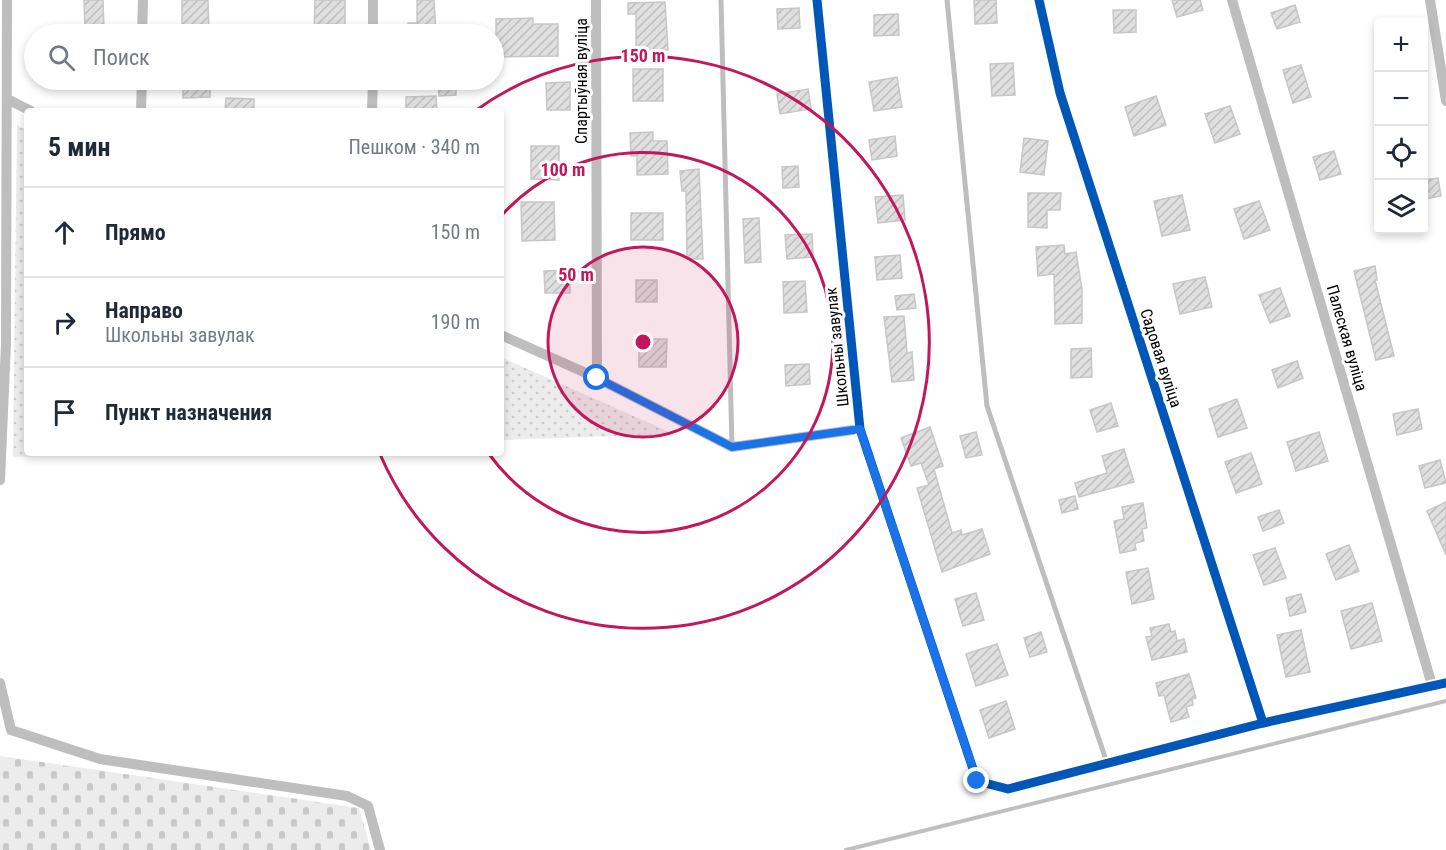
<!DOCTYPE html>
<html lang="ru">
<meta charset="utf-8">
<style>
body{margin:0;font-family:"Roboto Condensed",sans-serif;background:#f2f2f3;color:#1f2937}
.controls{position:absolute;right:18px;top:18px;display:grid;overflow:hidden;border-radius:6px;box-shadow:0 3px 9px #0003}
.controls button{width:54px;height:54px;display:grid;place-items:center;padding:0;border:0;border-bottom:2px solid #e0e1e3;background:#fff;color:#1f2937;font:30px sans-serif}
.stop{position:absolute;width:18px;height:18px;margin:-14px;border:4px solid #1a73e8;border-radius:50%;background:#fff}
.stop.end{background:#1a73e8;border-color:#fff;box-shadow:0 2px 6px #0008}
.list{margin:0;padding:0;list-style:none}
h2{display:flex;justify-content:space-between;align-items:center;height:78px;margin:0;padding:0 24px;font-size:26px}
h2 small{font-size:20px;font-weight:400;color:#747a83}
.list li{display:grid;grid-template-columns:39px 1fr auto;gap:18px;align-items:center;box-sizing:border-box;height:90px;padding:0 24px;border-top:2px solid #e0e1e3}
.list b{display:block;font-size:22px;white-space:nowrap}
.list p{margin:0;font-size:20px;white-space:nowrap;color:#747a83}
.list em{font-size:20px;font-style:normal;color:#747a83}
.icon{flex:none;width:33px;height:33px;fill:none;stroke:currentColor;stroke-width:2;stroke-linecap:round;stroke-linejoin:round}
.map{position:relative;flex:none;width:1446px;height:850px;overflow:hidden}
.search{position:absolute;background:#fff;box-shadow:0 3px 9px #0003;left:24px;top:24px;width:480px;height:66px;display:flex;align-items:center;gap:15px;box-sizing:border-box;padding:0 21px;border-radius:33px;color:#747a83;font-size:22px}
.panel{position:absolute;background:#fff;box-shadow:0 3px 9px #0003;left:24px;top:108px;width:480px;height:348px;border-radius:6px}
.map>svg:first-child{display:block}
</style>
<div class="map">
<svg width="1446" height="850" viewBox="0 0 1446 850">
<defs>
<pattern id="grass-dots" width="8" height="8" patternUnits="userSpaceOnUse" patternTransform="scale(1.5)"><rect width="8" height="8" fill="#ececec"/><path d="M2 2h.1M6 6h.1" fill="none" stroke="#c9c9c9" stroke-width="1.8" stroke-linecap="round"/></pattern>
<pattern id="cemetery-stones" width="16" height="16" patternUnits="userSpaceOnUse" patternTransform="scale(1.5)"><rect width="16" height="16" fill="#ececec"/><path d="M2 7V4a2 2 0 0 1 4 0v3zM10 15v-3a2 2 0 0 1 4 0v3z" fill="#c9c9c9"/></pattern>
<pattern id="building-hatch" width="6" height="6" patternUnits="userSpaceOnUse" patternTransform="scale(1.5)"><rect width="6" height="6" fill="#dfdfdf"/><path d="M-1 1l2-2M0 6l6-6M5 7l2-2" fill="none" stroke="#bebebe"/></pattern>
</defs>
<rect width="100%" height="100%" fill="#fff"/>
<g fill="url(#grass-dots)">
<polygon points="17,125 27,130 27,453 132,453 13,457"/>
<polygon points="501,357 514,363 674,434 501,440"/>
</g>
<polygon fill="url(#cemetery-stones)" points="0,756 359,808 371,850 0,850"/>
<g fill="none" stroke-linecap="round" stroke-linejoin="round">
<polyline stroke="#bfbfbf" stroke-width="4" points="846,850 1446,701"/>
</g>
<g fill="url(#building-hatch)" stroke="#c7c7c7" stroke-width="1.5">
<polygon points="84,0 103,0 104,30 85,30"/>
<polygon points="182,0 208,0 209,32 182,33"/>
<polygon points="315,0 345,0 345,25 331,24 331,33 314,33"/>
<polygon points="417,0 434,0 436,34 409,34 408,23 417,23"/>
<polygon points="974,0 996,0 997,23 975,24"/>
<polygon points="1172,0 1200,0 1203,10 1177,17"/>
<polygon points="665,2 668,50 636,50 636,14 628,14 628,3"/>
<polygon points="1295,5 1300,22 1277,29 1271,13"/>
<polygon points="799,8 800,28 778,29 777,9"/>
<polygon points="1113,10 1136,10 1136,32 1114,33"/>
<polygon points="898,14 899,35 874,36 874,15"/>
<polygon points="533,18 533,24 558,24 558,56 496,57 496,19"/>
<polygon points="1013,63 1015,95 992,96 990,64"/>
<polygon points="1301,65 1311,97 1293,103 1283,70"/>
<rect x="633" y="69" width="30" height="32"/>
<polygon points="897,77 902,107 874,111 869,82"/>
<polygon points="183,80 210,80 210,97 183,98"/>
<polygon points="456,81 456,95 439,96 438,82"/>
<polygon points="570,82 570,110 547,110 546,83"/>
<polygon points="808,89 811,109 780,114 777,94"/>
<polygon points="436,96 437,111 406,111 406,97"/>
<polygon points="1156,96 1166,125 1134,136 1125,107"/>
<polygon points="226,98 254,99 254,111 225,110"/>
<polygon points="1230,106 1240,134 1215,143 1205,114"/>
<polygon points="653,132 653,141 667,141 668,174 637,175 637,156 631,156 630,133"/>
<polygon points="895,136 897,156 872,160 869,140"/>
<polygon points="1024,138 1048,141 1044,175 1020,172"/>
<polygon points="531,146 559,146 559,180 531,179"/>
<polygon points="1334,151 1341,174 1320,180 1313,157"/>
<polygon points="798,166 799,187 783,188 782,167"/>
<polygon points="699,169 703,259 687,259 686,191 682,191 680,171"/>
<polygon points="1438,178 1441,196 1425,199 1424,180"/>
<polygon points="1028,193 1061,193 1060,210 1047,210 1047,228 1028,227"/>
<polygon points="903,195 905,220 878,223 875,197"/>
<polygon points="1182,195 1190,230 1162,236 1154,201"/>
<polygon points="1259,201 1270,230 1244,239 1234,209"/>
<polygon points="521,202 554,202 555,240 522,241"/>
<rect x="631" y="213" width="32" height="27"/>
<polygon points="759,218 761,262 745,263 743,219"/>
<polygon points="812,234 813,257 787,259 785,235"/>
<polygon points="1064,245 1065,254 1076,252 1082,289 1082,323 1055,324 1054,274 1038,276 1036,247"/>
<polygon points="900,255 902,278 877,280 875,257"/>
<polygon points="1375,266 1377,280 1375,280 1394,356 1376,360 1354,271"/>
<polygon points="570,270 570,293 545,293 544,271"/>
<polygon points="1205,277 1212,307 1180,314 1173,284"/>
<rect x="636" y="280" width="21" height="22"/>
<polygon points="805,281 807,312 784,313 783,282"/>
<polygon points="1280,288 1290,316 1270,323 1259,295"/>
<polygon points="914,294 916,308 897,310 895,296"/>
<polygon points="904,316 907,353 912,352 914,380 892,382 884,317"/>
<polygon points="639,339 667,339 666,367 639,367"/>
<polygon points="1091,348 1092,377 1071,378 1071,349"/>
<polygon points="1297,361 1303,378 1278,388 1272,370"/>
<polygon points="809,364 810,384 786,386 785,365"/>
<polygon points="1237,399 1247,428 1218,437 1209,409"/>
<polygon points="1111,403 1118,426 1097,432 1090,410"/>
<polygon points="1418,409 1422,429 1397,435 1393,414"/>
<polygon points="930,427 943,466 934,469 952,533 961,530 962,535 982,529 990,554 942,572 917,488 929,485 921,463 911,466 901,438"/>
<polygon points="976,432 982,455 966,458 960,436"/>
<polygon points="1319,432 1328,461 1296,471 1287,442"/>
<polygon points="1124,449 1134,482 1079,497 1075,483 1107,473 1102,456"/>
<polygon points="1251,453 1262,484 1236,493 1225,462"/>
<polygon points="1440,460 1446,483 1425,488 1419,466"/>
<polygon points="1075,496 1078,509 1062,513 1059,500"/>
<polygon points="1446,502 1446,555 1427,511"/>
<polygon points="1143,503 1147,528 1142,529 1144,541 1135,543 1136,550 1120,553 1114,521 1124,519 1122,507"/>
<polygon points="1279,510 1284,523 1263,531 1258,517"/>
<polygon points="1349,545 1359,571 1336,580 1326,554"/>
<polygon points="1275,548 1286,578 1264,585 1253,555"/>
<polygon points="1148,568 1154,599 1132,604 1126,572"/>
<polygon points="976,593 984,620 963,626 955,599"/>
<polygon points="1301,594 1306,612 1290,616 1286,598"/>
<polygon points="1372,603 1382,641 1351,649 1341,611"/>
<polygon points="1169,624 1171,632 1175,631 1177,641 1184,639 1187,652 1152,660 1146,637 1152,636 1150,628"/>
<polygon points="1301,630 1310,672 1286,677 1277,635"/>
<polygon points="1041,632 1047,652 1030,657 1024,638"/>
<polygon points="997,644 1008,675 976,686 966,654"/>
<polygon points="1189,674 1196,698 1192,699 1193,705 1186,707 1189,717 1171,722 1164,695 1159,696 1156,683"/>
<polygon points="1006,701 1015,729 989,738 980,710"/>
</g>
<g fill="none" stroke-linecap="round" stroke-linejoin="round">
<g stroke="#bebebe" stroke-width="5">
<polyline points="721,0 732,447"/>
<polyline points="947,0 987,406 1107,763"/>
</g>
<g stroke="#bebebe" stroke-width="10">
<polyline points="596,0 597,378"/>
<polyline points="817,0 860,429 977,781 1008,789 1263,723 1446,683"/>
<polyline points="1039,0 1060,93 1263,723"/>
<polyline points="1232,0 1432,685"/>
<polyline points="1430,0 1446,101"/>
<polyline points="142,34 143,0"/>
<polyline points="373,34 373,0"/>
<polyline points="7,99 31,111"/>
<polyline points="141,111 142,80"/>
<polyline points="372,111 373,80"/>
<polyline points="501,335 597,378 732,447 860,429"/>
<polyline points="0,480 6,344 7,0"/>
<polyline points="0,683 11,730 100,759 347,796 368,806 380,850"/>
</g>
<g stroke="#fff" stroke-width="13">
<g id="cycleway">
<polyline points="817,0 860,429 977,781 1008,789 1263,723 1446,683"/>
<polyline points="1039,0 1060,93 1263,723"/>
</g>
</g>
<use href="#cycleway" stroke="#0057b8" stroke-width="9"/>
</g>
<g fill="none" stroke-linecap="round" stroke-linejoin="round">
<polyline stroke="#1a73e8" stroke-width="8" points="597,378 732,447 860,429 977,781"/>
</g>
<circle cx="643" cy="342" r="95" fill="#c2185b" fill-opacity=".12"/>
<g fill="none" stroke="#c2185b" stroke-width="3">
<circle cx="643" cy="342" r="95"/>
<path d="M502 215A190 190 0 1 1 489 454"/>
<path d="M475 111A286 286 0 1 1 380 454"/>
</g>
<g text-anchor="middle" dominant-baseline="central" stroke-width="6" stroke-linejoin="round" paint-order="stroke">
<g font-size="16" fill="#000" stroke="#fff">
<text transform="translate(581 81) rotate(-90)">Спартыўная вуліца</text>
<text transform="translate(1347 338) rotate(74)">Палеская вуліца</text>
<text transform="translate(837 347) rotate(-96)">Школьны завулак</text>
<text transform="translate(1161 358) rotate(72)">Садовая вуліца</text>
</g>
</g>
<circle cx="643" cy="342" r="9" fill="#c2185b" stroke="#fff" stroke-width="3"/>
<g font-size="18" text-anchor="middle" font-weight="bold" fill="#c2185b" stroke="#fff" stroke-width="6" stroke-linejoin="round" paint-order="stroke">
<text x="643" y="62">150 m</text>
<text x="563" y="176">100 m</text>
<text x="576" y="281">50 m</text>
</g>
</svg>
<div class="controls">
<button>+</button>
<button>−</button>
<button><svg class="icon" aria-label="locate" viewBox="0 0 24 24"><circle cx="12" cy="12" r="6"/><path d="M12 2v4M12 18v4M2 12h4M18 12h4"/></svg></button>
<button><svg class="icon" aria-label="layers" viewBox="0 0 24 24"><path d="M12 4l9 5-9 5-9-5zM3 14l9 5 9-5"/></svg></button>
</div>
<div class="stop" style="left:597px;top:378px"></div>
<div class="stop end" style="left:977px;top:781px"></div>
<div class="search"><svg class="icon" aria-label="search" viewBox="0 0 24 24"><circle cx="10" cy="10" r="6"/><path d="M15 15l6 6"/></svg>Поиск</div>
<section class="panel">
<h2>5 мин<small>Пешком · 340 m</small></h2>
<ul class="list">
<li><svg class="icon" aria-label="ahead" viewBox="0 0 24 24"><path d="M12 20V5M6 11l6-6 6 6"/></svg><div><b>Прямо</b></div><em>150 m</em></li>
<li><svg class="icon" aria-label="right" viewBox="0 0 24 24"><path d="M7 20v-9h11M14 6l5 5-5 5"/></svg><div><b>Направо</b><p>Школьны завулак</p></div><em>190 m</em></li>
<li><svg class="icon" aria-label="arrive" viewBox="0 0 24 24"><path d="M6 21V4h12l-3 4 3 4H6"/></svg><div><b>Пункт назначения</b></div></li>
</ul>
</section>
</div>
